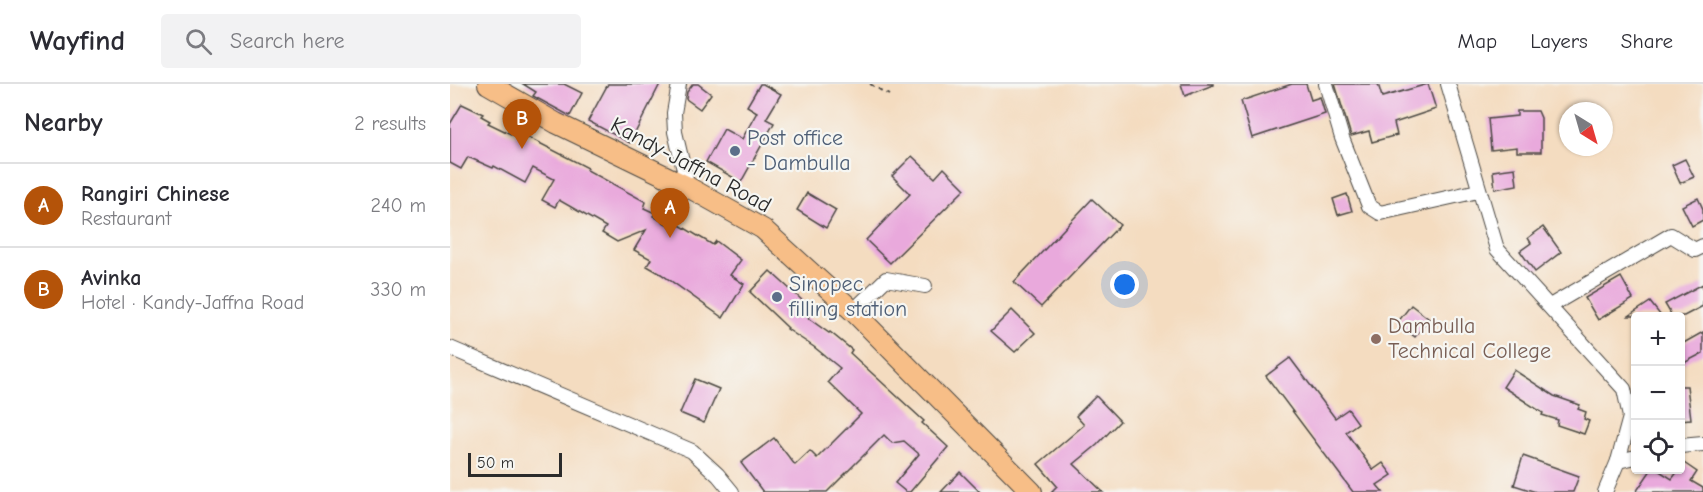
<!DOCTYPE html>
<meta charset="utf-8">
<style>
body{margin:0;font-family:"Comic Neue",sans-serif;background:#f2f2f3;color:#2b2b33}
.controls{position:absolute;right:18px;bottom:18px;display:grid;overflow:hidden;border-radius:6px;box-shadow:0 2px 4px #0004}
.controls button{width:54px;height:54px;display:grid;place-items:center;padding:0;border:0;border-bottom:2px solid #e1e1e2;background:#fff;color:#2b2b33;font:30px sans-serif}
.compass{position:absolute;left:1109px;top:18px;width:54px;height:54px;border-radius:50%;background:#fff;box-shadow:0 2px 4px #0004;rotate:143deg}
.scale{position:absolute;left:18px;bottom:15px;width:94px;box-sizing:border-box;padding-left:6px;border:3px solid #2b2b2b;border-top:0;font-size:16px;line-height:21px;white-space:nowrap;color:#2b2b2b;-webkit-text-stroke:4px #f6f6f2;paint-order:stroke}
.you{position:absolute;left:675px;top:201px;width:21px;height:21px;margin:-15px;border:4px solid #fff;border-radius:50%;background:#1a73e8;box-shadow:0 0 0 9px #1a73e833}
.badge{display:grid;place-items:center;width:39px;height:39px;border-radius:50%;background:#b45309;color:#fff;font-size:20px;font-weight:700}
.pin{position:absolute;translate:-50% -50px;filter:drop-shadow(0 2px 3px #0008)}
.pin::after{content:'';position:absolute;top:32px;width:21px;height:18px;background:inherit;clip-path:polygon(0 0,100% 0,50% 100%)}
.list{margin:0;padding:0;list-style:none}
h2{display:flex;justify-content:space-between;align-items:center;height:78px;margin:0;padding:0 24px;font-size:26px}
h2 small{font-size:20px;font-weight:400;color:#7c7c81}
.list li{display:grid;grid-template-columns:39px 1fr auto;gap:18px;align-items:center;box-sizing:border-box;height:84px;padding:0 24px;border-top:2px solid #e1e1e2}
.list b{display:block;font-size:22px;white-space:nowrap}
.list p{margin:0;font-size:20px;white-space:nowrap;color:#7c7c81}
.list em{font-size:20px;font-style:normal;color:#7c7c81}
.icon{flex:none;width:33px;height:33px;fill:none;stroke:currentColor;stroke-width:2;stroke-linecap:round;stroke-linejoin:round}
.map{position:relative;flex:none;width:1253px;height:408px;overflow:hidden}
header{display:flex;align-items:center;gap:36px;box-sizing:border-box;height:84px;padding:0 30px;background:#fff;border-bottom:2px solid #e1e1e2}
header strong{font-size:28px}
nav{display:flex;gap:33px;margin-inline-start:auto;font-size:21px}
.search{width:420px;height:54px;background:#f2f2f3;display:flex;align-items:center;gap:15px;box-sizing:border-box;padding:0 21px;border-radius:6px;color:#7c7c81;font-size:22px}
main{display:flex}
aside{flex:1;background:#fff}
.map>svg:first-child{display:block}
</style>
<header>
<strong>Wayfind</strong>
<div class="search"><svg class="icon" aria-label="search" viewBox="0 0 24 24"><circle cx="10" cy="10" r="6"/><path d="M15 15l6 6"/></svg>Search here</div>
<nav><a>Map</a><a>Layers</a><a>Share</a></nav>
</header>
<main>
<aside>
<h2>Nearby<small>2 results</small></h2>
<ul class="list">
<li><span class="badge">A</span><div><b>Rangiri Chinese</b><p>Restaurant</p></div><em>240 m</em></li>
<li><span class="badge">B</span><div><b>Avinka</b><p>Hotel · Kandy-Jaffna Road</p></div><em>330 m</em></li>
</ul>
</aside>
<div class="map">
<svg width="1253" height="408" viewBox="0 0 1253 408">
<rect width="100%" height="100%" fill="#f6f6f2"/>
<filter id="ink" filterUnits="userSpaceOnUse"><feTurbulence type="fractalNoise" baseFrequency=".0167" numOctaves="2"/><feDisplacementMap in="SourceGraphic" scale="12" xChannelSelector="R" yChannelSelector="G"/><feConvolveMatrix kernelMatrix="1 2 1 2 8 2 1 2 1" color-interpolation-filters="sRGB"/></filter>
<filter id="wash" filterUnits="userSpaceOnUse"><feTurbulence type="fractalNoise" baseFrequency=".008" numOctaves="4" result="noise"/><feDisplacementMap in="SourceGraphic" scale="24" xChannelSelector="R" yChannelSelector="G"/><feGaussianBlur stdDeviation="1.35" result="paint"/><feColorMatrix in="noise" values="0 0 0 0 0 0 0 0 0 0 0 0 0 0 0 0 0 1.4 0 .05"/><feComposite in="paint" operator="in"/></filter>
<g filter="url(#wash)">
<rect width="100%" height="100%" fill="#f4dcc0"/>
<g id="blocks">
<g fill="#e9a9dc">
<polygon points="73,0 114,0 132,9 120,32 83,12 86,8"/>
<polygon points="158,0 210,0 180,59 138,37"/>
<polygon points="243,0 248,0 261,10 250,25 236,15 237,8"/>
<polygon points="310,0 313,0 331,10 316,35 324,39 291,98 256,78 274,45 292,55 307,28 297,22"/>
<polygon points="731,0 763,0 763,1 735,12"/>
<polygon points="842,0 856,0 861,16 870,13 875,30 802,54 791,17"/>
<polygon points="885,0 928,0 932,13 978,0 986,25 944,39 947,51 922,58 919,47 901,52"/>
<polygon points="12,20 33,30 31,32 40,37 38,39 65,52 68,48 138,84 137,86 196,118 194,124 205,129 203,132 220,142 223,137 263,161 266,157 291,176 280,191 294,200 273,234 211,190 197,182 201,175 184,166 196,146 167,158 152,149 156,143 109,116 105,123 92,116 104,95 83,84 75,99 44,82 43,84 18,73 11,85 0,79 0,40"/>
<polygon points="1067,27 1088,27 1091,34 1091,68 1067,68 1067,63 1041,66 1038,35 1067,32"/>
<polygon points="462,72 485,94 494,84 515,105 440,179 416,156 460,110 442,92"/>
<polygon points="1235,75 1244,93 1230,99 1222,81"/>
<polygon points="1065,84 1067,101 1045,105 1043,87"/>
<polygon points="357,109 386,126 376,144 347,126"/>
<polygon points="897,110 902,127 888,131 883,115"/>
<polygon points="1248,114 1253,125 1253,136 1242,142 1232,122"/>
<polygon points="642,115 670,141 591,223 564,198"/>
<polygon points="1093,143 1111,168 1085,188 1070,167 1081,159 1078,154"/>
<polygon points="320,187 353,217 347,224 359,232 358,234 379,249 380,248 402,266 400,269 474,337 472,339 498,363 460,408 456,408 445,399 469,370 454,357 442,359 434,351 377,408 313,408 291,379 324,354 345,381 360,367 367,374 411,330 378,298 390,284 364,263 337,245 338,244 300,208"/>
<polygon points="1171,193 1183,215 1148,236 1135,214"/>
<polygon points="1253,200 1253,222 1234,232 1222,232 1215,220"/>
<polygon points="1200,218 1211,232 1179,232"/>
<polygon points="961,221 979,235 965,253 947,239"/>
<polygon points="562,226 585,249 565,268 541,247"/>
<polygon points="1253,248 1253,269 1230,281 1230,261"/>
<polygon points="840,274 885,334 898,325 908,339 896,348 923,386 933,379 942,391 927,401 933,408 903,408 816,292"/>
<polygon points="1064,286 1104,312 1130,321 1128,325 1136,328 1134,335 1139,337 1134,350 1107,341 1108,336 1092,331 1093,329 1053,303"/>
<polygon points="245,295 269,305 254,339 230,329"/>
<polygon points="1230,302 1237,302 1241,335 1230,336"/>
<polygon points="646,312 670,337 647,361 624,380 653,408 601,408 607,402 588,380 634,341 626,332"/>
<polygon points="1073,372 1129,392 1123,408 1086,408 1064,401"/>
<polygon points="1234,379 1247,388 1241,397 1253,404 1253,408 1186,408 1201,386 1208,386 1222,395"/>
<polygon points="510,388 530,408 491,408"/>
</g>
</g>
</g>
<g filter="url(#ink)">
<use href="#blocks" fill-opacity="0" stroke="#494641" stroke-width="1.5"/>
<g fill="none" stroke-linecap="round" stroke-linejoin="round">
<g stroke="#494641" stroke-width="16">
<g id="minor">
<polyline points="229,0 224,29 225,48 238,103"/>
<polyline points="876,0 892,54 919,122 930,129 1028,107"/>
<polyline points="998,0 1047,165 1174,305 1180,333 1168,377"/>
<polyline points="1100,222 1221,151 1245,166 1253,162"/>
<polyline points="403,227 436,195 475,202"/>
<polyline points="0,264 242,367 268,391 282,408"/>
<polyline points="1230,362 1253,360"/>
<polyline points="1155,408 1168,377 1186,373"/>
</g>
</g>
<g stroke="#494641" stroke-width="22">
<polyline id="highway" points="38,0 106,39 238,103 313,145 403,227 582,408"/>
</g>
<polyline stroke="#494641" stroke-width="2" stroke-dasharray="4.5 4.5" stroke-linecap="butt" points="420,0 439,11"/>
<use href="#minor" stroke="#fff" stroke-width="14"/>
<use href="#highway" stroke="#f7be87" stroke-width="20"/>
</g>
</g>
<g fill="#5c6f8a" stroke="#f6f6f2" stroke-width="2">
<circle cx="285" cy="67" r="6"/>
<circle cx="327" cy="213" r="6"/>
</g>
<circle fill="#8d6e63" stroke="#f6f6f2" stroke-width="2" cx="926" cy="255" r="6"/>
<g text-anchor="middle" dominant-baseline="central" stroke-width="4.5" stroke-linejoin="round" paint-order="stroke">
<g font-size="22" fill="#4e5e75" stroke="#f6f6f2" text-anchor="start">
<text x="297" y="54">Post office<tspan x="297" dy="25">- Dambulla</tspan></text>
<text x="339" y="200">Sinopec<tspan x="339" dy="25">filling station</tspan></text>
</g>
<g font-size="22" fill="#2b2b2b" stroke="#f6f6f2">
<text transform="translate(241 81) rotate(28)">Kandy-Jaffna Road</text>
</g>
<g font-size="22" fill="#785e54" stroke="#f6f6f2" text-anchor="start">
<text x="938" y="242">Dambulla<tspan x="938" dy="25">Technical College</tspan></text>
</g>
</g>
</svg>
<div class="controls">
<button>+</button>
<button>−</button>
<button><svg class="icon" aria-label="locate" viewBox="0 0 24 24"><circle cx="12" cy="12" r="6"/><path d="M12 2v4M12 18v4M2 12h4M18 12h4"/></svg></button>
</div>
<svg class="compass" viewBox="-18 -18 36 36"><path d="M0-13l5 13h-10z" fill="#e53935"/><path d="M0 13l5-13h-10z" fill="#7c7c81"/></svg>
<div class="scale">50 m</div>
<div class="you"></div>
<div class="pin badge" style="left:220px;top:154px">A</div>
<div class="pin badge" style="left:72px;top:65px">B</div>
</div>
</main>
